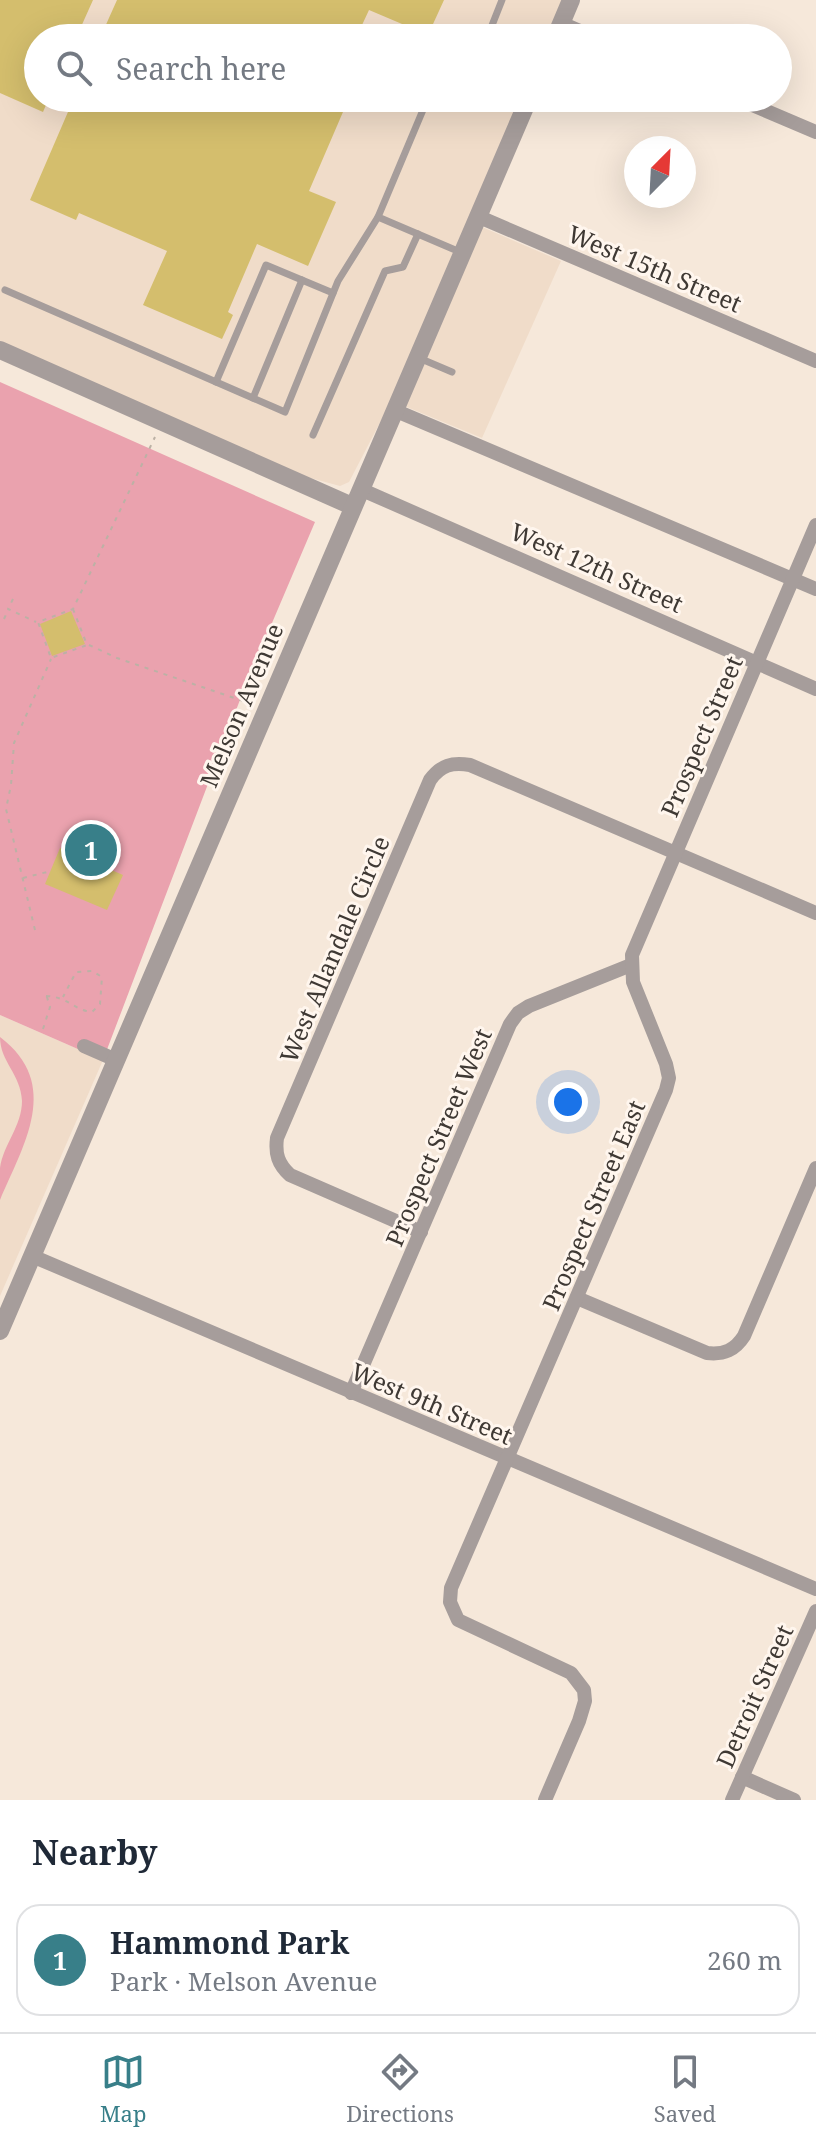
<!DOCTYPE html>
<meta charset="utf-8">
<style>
body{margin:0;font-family:"Noto Serif",serif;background:#f2f2f3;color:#1f2937}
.compass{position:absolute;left:624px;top:136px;width:72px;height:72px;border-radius:50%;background:#fff;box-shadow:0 8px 32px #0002;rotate:24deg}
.you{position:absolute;left:568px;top:1102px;width:28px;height:28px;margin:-20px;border:6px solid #fff;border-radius:50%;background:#1a73e8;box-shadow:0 0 0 12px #1a73e833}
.badge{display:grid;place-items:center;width:52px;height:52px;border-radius:50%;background:#387f89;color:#fff;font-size:26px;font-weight:700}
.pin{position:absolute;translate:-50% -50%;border:4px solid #fff;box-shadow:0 2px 8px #0006}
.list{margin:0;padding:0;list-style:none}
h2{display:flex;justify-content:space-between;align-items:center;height:104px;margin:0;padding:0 32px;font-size:34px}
h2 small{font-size:26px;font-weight:400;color:#747a83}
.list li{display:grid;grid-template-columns:52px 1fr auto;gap:24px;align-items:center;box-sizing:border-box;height:112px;margin:0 16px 16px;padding:0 16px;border:2px solid #e0e1e3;border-radius:24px}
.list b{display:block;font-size:30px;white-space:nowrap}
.list p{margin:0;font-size:26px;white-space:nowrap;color:#747a83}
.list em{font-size:26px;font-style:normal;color:#747a83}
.icon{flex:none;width:44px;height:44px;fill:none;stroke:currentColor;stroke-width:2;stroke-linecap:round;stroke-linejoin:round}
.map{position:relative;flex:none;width:816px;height:1800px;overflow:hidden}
.search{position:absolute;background:#fff;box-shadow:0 8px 32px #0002;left:24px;right:24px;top:24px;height:88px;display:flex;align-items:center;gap:20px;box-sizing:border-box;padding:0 28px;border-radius:44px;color:#747a83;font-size:30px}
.sheet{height:232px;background:#fff}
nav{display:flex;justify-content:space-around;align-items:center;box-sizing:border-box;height:112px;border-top:2px solid #e0e1e3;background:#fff;font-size:22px;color:#747a83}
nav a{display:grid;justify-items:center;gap:4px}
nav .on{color:#387f89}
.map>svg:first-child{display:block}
</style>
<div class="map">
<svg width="816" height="1800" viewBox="0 0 816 1800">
<rect width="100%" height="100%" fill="#f6e8da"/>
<g fill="#f0dcc9">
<polygon points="0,0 562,0 546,38 38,38 38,98 520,98 386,411 349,482 340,486 303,476 0,342"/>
<polygon points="482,227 561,261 482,438 402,405"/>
<polygon points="0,1015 103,1060 0,1296"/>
</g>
<g fill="#eaa2ae">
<polygon points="0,382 315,522 246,684 103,1060 0,1015"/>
<path d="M 0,1037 C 62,1084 24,1144 0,1200 C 0,1189 0,1178 0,1168 C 3,1145 22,1126 22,1101 C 21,1074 0,1062 0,1037 Z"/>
</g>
<g fill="#d4be6d">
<polygon points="0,0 93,0 76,38 38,38 38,98 49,98 43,112 0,93"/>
<polygon points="117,0 444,0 428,35 369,10 356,38 100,38"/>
<polygon points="74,98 349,98 309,191 336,202 308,266 257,244 228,312 233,315 222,339 143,305 167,251 79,213 76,220 30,200"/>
<polygon points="71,611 85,644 52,656 40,624"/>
<polygon points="60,848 123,875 107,910 45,884"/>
</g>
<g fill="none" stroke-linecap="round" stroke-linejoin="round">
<g stroke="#bcb1a5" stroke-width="2" stroke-dasharray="4 6" stroke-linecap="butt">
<polyline points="13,599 8,609 36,622"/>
<polyline points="73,609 87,645 51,658 38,622 73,609 155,437"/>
<polyline points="4,619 8,610"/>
<polyline points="89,645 117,658 249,703"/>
<polyline points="23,878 47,872 49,875"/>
<polyline points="35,930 6,809 11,785 14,743 51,659"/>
<path d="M 46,996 C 69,997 73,1010 92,1012 L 100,1004 L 102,977 L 92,971 L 76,972 L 63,997"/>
<polyline points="43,1029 50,1007 46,994"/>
</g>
<g stroke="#a69d9b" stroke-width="7">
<polyline points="487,38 502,0"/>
<polyline points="428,98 378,217 460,252"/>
<polyline points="5,290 285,412 338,281 378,217"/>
<polyline points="419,358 452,372"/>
<polyline points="216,382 266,265 333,293"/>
<polyline points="253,398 302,280"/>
<polyline points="313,435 385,271 403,267 418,234"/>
</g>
<g stroke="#a69d9b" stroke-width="14">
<polyline points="561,23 596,38"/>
<polyline points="736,98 816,132"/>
<polyline points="477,216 816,361"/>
<polyline points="394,410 816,589"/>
<polyline points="360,489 816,689"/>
<polyline points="84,1046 116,1060"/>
<path d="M 421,1232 L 290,1175 C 278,1164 275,1154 277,1138 L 430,780 C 441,765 452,762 470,765 L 816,913"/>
<polyline points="32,1256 816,1589"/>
<path d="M 577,1298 L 707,1353 C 724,1355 735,1350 744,1336 L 816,1168"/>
<polyline points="351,1393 510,1024 518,1013 529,1006 631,965"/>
<polyline points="742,1777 794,1800"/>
<polyline points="545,1800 579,1721 585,1701 584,1690 571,1673 458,1620 450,1602 451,1588 666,1090 669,1078 666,1064 633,982 632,955 816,525"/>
<polyline points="732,1800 816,1611"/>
</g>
<g stroke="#a69d9b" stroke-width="18">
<polyline points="555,38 571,0"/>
<polyline points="0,350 352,506"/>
<polyline points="0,1331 529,98"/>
</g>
</g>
<g text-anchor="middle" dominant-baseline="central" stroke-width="6" stroke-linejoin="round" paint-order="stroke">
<g font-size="24" fill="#3f3934" stroke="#fff6ee">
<text transform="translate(655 268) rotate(23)">West 15th Street</text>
<text transform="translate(597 567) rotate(24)">West 12th Street</text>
<text transform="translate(241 705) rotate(-67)">Melson Avenue</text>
<text transform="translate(701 736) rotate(-67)">Prospect Street</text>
<text transform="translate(334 949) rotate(-67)">West Allandale Circle</text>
<text transform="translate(438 1137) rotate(-67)">Prospect Street West</text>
<text transform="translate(593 1205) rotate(-67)">Prospect Street East</text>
<text transform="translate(432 1403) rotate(23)">West 9th Street</text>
<text transform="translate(754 1696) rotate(-66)">Detroit Street</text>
</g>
</g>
</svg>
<svg class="compass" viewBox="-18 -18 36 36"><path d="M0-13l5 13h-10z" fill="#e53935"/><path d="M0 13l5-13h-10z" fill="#747a83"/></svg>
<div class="you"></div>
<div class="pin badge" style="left:91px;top:850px">1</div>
<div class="search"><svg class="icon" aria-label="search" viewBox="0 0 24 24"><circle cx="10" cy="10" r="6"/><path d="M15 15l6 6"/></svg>Search here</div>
</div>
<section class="sheet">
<h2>Nearby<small></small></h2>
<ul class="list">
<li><span class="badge">1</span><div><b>Hammond Park</b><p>Park · Melson Avenue</p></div><em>260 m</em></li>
</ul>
</section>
<nav>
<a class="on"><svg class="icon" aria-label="map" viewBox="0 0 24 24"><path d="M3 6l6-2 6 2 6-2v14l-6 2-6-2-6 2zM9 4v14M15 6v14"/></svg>Map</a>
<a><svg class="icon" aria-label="directions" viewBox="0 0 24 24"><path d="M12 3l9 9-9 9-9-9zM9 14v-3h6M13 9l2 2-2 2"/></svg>Directions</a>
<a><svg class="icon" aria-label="saved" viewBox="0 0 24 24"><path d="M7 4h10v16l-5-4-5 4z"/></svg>Saved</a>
</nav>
